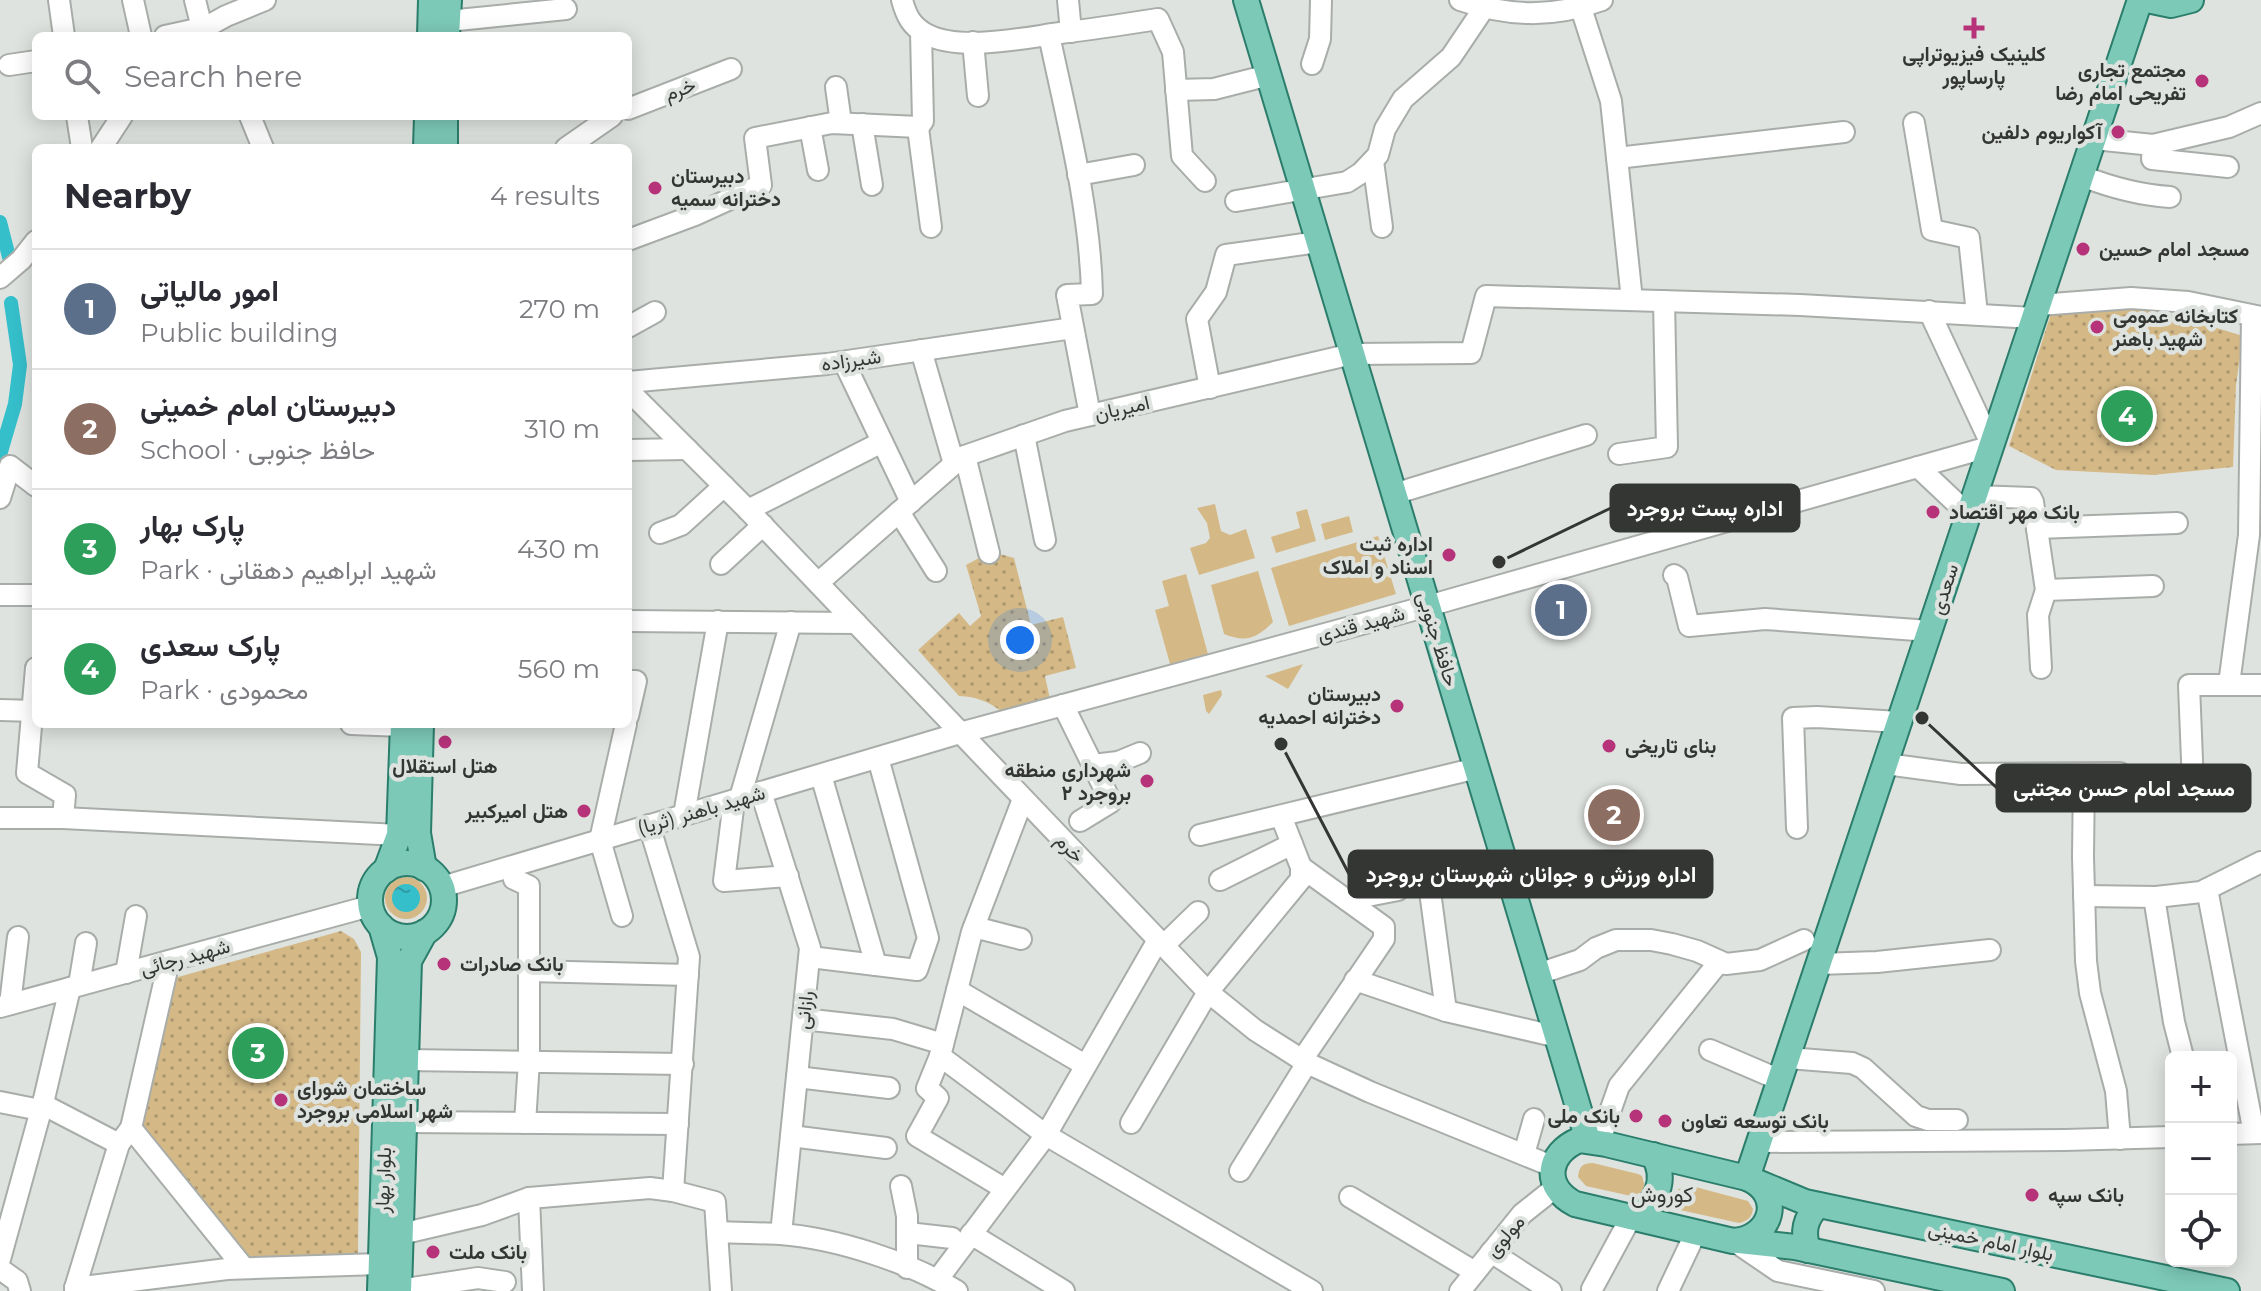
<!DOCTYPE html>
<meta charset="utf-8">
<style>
body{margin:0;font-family:Montserrat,Vazirmatn,sans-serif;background:#f2f2f3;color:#2b2b33}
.controls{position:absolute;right:24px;bottom:24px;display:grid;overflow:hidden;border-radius:12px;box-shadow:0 4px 20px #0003}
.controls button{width:72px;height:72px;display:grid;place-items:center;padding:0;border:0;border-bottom:2px solid #e1e1e2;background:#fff;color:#2b2b33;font:40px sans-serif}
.you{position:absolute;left:1020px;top:640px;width:28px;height:28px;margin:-20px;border:6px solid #fff;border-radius:50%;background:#1a73e8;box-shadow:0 0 0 12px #1a73e833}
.badge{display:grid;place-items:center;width:52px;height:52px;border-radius:50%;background:#db2777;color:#fff;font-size:26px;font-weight:700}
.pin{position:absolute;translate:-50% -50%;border:4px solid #fff;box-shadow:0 2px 8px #0006}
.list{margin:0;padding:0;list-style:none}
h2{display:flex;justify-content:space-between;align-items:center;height:104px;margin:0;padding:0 32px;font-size:34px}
h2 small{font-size:26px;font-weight:400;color:#7c7c81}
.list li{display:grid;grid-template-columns:52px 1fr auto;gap:24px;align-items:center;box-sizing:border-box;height:120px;padding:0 32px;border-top:2px solid #e1e1e2}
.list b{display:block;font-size:30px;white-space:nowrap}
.list p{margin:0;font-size:26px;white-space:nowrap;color:#7c7c81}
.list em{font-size:26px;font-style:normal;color:#7c7c81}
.icon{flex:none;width:44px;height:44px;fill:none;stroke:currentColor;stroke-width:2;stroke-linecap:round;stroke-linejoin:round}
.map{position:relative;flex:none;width:2261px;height:1291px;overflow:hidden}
.search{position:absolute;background:#fff;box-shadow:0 4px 20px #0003;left:32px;top:32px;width:600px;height:88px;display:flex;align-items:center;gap:20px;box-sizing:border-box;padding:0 28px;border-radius:12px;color:#7c7c81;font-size:30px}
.panel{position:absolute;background:#fff;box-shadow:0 4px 20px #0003;left:32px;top:144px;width:600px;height:584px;border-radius:12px}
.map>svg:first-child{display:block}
</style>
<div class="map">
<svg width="2261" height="1291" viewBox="0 0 2261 1291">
<defs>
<pattern id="park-dots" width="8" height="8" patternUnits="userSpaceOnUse" patternTransform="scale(2)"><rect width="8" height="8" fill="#d4b987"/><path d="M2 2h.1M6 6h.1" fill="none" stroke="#ad976f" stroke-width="1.8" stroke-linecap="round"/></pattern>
<pattern id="water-ripples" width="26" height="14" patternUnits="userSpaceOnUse" patternTransform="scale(2)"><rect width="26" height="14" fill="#35bfcb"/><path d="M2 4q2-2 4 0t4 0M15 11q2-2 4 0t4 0" fill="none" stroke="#2e9ca6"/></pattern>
</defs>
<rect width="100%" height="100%" fill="#dfe3df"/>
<g fill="#d4b987">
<polygon points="1215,504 1221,531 1230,535 1246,529 1255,558 1199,575 1190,548 1206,543 1210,538 1207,523 1197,508"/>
<polygon points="1307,509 1316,541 1276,553 1271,537 1300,528 1296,512"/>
<polygon points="1349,516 1353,532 1325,540 1321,524"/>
<polygon points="1378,536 1396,594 1289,626 1271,568"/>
<path d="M 1258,571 L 1273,622 C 1257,638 1246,643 1224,634 L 1211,585 Z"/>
<polygon points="1186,574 1208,654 1170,664 1155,610 1169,606 1162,581"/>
<polygon points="1303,664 1288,689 1265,676"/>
<polygon points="1221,690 1222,695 1209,714 1206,711 1203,695"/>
<circle cx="406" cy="898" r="21"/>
<path d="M 1593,1163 L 1638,1174 L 1642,1176 L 1645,1187 L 1642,1192 L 1631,1196 L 1586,1186 L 1578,1177 C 1579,1167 1582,1163 1593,1163 Z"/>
<path d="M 1688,1185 L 1748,1201 L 1753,1209 C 1752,1217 1748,1221 1739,1223 L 1680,1210 C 1674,1203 1674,1198 1677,1190 Z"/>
</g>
<g fill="url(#park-dots)">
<polygon points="2132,302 2243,336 2236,385 2233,467 2153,475 2056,470 2009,446 2053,307"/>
<path d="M 1000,554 L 1014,558 L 1031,625 L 1063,617 L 1076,668 L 1045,676 L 1050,699 L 1001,711 C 987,701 977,697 959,696 L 918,650 L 959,613 L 970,626 L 981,616 L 966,565 L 979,558 Z"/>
<polygon points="341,931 354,939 361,952 358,1255 245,1258 140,1127 171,979"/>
</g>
<circle fill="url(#water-ripples)" cx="406" cy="898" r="14"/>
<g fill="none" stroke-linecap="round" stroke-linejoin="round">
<g stroke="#35bfcb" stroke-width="14">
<polyline points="0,222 9,257"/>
<polyline points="0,455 15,404 20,365 11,303"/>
</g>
<g stroke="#a9ada9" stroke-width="24">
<g id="minor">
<polyline points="59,0 64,36"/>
<polyline points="133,0 141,36"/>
<path d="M 902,0 C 906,15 911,26 926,34 C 960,52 1023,38 1060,33 C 1093,29 1126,24 1158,19 L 1173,52 L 1182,156 L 1205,181"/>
<polyline points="1068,0 1071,32"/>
<path d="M 1460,0 C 1509,17 1553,18 1602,0"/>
<polyline points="1581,8 1611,101 1632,300"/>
<polyline points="448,21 566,9"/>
<polyline points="921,32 923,121 918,128 931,227"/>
<path d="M 1049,35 C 1067,120 1090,207 1092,294 L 1067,295 L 1090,415"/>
<polyline points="165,36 202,28 195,0"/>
<polyline points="190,36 226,16 265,0"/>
<polyline points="973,42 978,96"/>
<polyline points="1312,64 1320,39 1321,0"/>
<polyline points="9,65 36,61"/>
<polyline points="836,87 841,123"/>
<polyline points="1176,90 1214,89 1269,75"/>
<polyline points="628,109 731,69"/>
<polyline points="77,116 82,148"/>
<polyline points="250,116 263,148"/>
<polyline points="1914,123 1932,230 1969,238 1977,314"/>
<polyline points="862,124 872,185"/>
<polyline points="810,127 818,170"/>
<polyline points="2094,139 2153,145 2152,159 2228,167"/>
<polyline points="2153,145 2229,127 2261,113"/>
<polyline points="101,148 122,116"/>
<polyline points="566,148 612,116"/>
<polyline points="1617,158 1844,132"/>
<polyline points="1373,161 1382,227"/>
<polyline points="1078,175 1134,165"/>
<path d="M 2082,176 C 2110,187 2140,195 2170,197"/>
<polyline points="1236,201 1347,182 1361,173 1378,155 1385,129 1403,99 1451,57 1484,8"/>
<polyline points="628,240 695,215 761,185 755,138 832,123 919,127"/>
<polyline points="0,278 21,260 36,241"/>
<polyline points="2039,305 2131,298 2188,302 2261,317"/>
<polyline points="628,327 655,312"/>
<polyline points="921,350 954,464"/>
<polyline points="844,362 911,502"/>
<polyline points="628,382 827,364 1073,328"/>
<polyline points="1210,388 1197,319 1216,292 1226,255 1318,242"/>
<polyline points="628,390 750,512 1208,992 1255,1030 1307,1063 1370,1092 1554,1167"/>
<polyline points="1024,435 1045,540"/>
<polyline points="628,450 687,449"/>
<polyline points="1619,454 1667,447 1664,301"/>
<polyline points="965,456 989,553"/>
<polyline points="1918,467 1969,515"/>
<polyline points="1394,494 1586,435"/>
<polyline points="1975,496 2031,498 2033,502 2046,590 2038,615 2041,668"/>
<polyline points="0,498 10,466 36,486"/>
<polyline points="748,510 882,442"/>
<polyline points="899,512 936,571"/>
<polyline points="2037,528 2177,523"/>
<polyline points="660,533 681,525 724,486"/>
<polyline points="721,564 763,525"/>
<polyline points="1674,575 1677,577 1689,626 1765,619 1930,631"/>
<polyline points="818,583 962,457 1065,421 1352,354 1471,353 1486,296 1800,305 2034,318"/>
<polyline points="2046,590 2153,586"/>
<polyline points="0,595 36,595"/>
<polyline points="628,621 856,623"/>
<polyline points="36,668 27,773 65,795 63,818"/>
<polyline points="628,681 636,681 628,716"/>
<polyline points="2229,684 2249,535 2252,317"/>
<polyline points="1063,705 1111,802 1080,821"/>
<polyline points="0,710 36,711"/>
<polyline points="351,724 403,726"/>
<polyline points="1886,764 1961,774 2120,773"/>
<polyline points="1093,765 1118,762 1140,753"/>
<polyline points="2084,774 2083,857 2086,961 2090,993 2116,1091 2120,1139"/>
<polyline points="821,775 876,965"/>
<polyline points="2193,785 2189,685 2261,685"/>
<polyline points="761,792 810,948 781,1234"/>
<polyline points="740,798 791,622"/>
<polyline points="2084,799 2212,782"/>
<polyline points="734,801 724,881 788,876"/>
<polyline points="684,815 718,621"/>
<polyline points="0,818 63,818 399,835"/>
<polyline points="649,825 689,957 673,1191"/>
<polyline points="1797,828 1793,718 1817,717 1899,722"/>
<polyline points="1200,835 1477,768"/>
<polyline points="511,867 514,879 529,886 529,1061 525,1123"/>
<polyline points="1301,867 1384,927 1384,939 1302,1060"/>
<polyline points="1427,869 1446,1011"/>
<polyline points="1220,880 1292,844"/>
<polyline points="442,887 960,733 1428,606 1992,446 1929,311"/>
<polyline points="2207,889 2254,1133"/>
<polyline points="2084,896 2156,897 2201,892 2261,862"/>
<polyline points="2154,897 2174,1022 2183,1057"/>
<polyline points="1347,900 1398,890"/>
<polyline points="622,916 600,840 626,724"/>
<polyline points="974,927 1021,939"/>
<polyline points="1163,946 1198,912"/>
<polyline points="810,957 917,970 928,938 878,758"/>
<polyline points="169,961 131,1128 244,1268"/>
<polyline points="1819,964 1877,962 1990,950"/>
<polyline points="529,971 688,975"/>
<polyline points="126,973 136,916"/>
<polyline points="1538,974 1580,960 1596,948 1616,940 1651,940 1672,944 1697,951 1726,964 1760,960 1804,940"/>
<polyline points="1355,980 1446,1011 1558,1037"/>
<polyline points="79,985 86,943"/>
<polyline points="957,990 1085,1065"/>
<polyline points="10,1004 18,937"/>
<polyline points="0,1007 370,906"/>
<polyline points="803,1019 893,1029 943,1044"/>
<polyline points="1710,1050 1780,1080"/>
<polyline points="940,1056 1046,1135 1312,1291"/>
<polyline points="1788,1058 1852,1063 1863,1068 1916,1116 1928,1120 1957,1120"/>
<polyline points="406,1060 683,1064"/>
<polyline points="797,1077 889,1088"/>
<polyline points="0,1102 40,1110"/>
<polyline points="42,1104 119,1144"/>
<polyline points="404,1122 678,1124"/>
<polyline points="1131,1123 1208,992 1301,879 1301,867 1281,816"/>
<polyline points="2231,1134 2261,1133"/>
<polyline points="791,1136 886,1148"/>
<polyline points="1759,1142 2065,1140 2171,1137"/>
<polyline points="1599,1143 1619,1086 1719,962"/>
<polyline points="1524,1154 1534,1119"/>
<polyline points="1240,1171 1307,1063"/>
<polyline points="901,1186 907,1216 907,1268"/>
<polyline points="1005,1189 917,1136 938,1098 927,1088 940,1056 972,932 1023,799"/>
<polyline points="1350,1197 1475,1272"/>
<polyline points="529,1198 533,1291"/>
<path d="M 717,1232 C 738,1233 759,1233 780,1234 C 836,1238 909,1262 957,1291"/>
<polyline points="908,1233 952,1238"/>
<polyline points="401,1234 482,1215 529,1198 650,1188 673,1191 715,1202 721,1291"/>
<polyline points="971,1234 1064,1291"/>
<polyline points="1734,1241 1778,1271 1874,1291"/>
<polyline points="1491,1252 1551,1291"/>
<polyline points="0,1259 44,1099 70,988"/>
<polyline points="0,1269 17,1281 20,1291"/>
<polyline points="938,1279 1046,1135 1158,940"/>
<polyline points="75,1288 227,1269 380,1264"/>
<polyline points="1592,1289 1631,1217"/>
<polyline points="399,1290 478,1278 505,1282"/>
<polyline points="76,1291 75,1288 119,1144 131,1128"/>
<polyline points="1460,1291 1522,1214 1556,1187"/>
<polyline points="1668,1291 1696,1232"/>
</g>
</g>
<g stroke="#2b7e6b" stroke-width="28">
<g id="major">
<polyline points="1246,0 1588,1140"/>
<polyline points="2147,0 2171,5 2191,0"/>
<polyline points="430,36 431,0"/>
<polyline points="447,36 449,0"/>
<polyline points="426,148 427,116"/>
<polyline points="445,148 445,116"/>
<polyline points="421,724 418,833 424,868"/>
<circle cx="407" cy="900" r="37"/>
<polyline points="386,870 399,835 403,724"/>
<path d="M 1579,1140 L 1606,1144 L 1747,1178 C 1785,1194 1772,1239 1733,1241 L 1575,1204 C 1543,1187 1546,1154 1579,1140 Z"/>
<polyline points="1747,1178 2140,0"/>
<polyline points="1757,1182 1805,1202 2227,1291"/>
<path d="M 1631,1217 C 1657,1207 1668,1178 1653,1155"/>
<polyline points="1739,1241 1795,1247 2002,1291"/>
<path d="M 1808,1250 C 1802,1231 1805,1219 1818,1205"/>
<polyline points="380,1291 390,957 381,926"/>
<polyline points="399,1291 409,961 425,932"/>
</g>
</g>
<use href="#minor" stroke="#fff" stroke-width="20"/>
<use href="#major" stroke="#7dc9b8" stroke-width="24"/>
</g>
<g fill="#b6337a" stroke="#dfe3df" stroke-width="3">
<path d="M1970 16h8v8h8v8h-8v8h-8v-8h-8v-8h8z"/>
<circle cx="2202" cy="81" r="8"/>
<circle cx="2118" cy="132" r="8"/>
<circle cx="655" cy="188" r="8"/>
<circle cx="2083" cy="249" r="8"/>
<circle cx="2097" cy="327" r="8"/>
<circle cx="1933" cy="512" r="8"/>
<circle cx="1449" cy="555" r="8"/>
<circle cx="1397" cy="706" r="8"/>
<circle cx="445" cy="742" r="8"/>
<circle cx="1609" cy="746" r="8"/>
<circle cx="1147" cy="781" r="8"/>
<circle cx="584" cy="811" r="8"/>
<circle cx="444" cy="964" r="8"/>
<circle cx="281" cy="1100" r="8"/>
<circle cx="1636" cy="1116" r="8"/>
<circle cx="1665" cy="1121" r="8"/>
<circle cx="2032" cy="1195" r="8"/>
<circle cx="433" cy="1252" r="8"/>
</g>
<g text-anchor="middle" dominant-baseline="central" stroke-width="8" stroke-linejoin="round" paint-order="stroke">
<g font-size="20" font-weight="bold" fill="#343634" stroke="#dfe3df" text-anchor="start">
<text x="1974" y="54" text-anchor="middle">کلینیک فیزیوتراپی<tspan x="1974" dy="23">پارساپور</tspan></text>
<text x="2186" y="70" text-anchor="end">مجتمع تجاری<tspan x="2186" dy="23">تفریحی امام رضا</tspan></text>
<text x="2102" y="132" text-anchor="end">آکواریوم دلفین</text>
<text x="671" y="176">دبیرستان<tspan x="671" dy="23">دخترانه سمیه</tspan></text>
<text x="2099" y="249">مسجد امام حسین</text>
<text x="2113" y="316">کتابخانه عمومی<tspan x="2113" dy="23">شهید باهنر</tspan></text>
<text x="1949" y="512">بانک مهر اقتصاد</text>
<text x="1433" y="544" text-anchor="end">اداره ثبت<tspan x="1433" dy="23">اسناد و املاک</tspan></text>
<text x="1381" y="694" text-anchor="end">دبیرستان<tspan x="1381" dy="23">دخترانه احمدیه</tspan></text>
<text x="1625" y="746">بنای تاریخی</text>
<text x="445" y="766" text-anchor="middle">هتل استقلال</text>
<text x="1131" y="770" text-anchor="end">شهرداری منطقه<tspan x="1131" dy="23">۲ بروجرد</tspan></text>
<text x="568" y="811" text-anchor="end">هتل امیرکبیر</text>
<text x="460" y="964">بانک صادرات</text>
<text x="297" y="1088">ساختمان شورای<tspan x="297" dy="23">شهر اسلامی بروجرد</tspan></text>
<text x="1620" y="1116" text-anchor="end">بانک ملی</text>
<text x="1681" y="1121">بانک توسعه تعاون</text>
<text x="2048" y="1195">بانک سپه</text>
<text x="449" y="1252">بانک ملت</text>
</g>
<g font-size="20" fill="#343634" stroke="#dfe3df">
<text transform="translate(680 89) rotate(-20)">خرم</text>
<text transform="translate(851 360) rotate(-8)">شیرزاده</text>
<text transform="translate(1122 408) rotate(-13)">امیریان</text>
<text transform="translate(1944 589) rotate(-72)">سعدی</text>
<text transform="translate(1361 624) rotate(-15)">شهید قندی</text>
<text transform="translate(1438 639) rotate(73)">حافظ جنوبی</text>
<text transform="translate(701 810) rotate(-16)">شهید باهنر (ثریا)</text>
<text transform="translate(1070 848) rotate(46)">خرم</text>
<text transform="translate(185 957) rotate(-15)">شهید رجائی</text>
<text transform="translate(804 1010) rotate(-84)">رازانی</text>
<text transform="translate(383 1180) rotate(-88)">بلوار بهار</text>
<text transform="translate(1505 1236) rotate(-50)">مولوی</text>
<text transform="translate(1991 1241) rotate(12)">بلوار امام خمینی</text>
</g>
<g font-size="22" fill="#343634" stroke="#dfe3df">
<text x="1662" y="1194">کوروش</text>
</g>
</g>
<path fill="none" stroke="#343634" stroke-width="3" d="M1499 562L1611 508M1922 718L1997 788M1281 744L1349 874"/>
<g fill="#343634" stroke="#dfe3df" stroke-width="3">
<circle cx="1499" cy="562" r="8"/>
<circle cx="1922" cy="718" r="8"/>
<circle cx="1281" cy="744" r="8"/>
</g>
<g fill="#343634" stroke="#343634" stroke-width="3">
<rect x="1611" y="485" width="188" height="46" rx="8"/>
<rect x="1997" y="765" width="253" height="46" rx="8"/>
<rect x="1349" y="851" width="363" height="46" rx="8"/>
</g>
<g font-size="22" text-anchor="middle" font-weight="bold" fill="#fff">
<text x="1705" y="516">اداره پست بروجرد</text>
<text x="2124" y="796">مسجد امام حسن مجتبی</text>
<text x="1531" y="882">اداره ورزش و جوانان شهرستان بروجرد</text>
</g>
</svg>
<div class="controls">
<button>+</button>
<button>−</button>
<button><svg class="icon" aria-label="locate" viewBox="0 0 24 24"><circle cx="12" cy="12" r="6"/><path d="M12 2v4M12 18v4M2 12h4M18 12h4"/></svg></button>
</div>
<div class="you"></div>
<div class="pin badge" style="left:1561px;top:610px;background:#5c6f8a">1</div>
<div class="pin badge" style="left:1614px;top:815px;background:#8d6e63">2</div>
<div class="pin badge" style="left:258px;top:1053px;background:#2e9e5b">3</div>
<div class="pin badge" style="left:2127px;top:416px;background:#2e9e5b">4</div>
<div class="search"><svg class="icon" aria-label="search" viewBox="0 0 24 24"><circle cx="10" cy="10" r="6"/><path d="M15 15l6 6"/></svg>Search here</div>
<section class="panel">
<h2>Nearby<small>4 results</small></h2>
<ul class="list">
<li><span class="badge" style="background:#5c6f8a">1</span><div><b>امور مالیاتی</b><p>Public building</p></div><em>270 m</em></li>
<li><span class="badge" style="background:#8d6e63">2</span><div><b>دبیرستان امام خمینی</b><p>School · حافظ جنوبی</p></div><em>310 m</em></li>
<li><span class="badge" style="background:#2e9e5b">3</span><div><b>پارک بهار</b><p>Park · شهید ابراهیم دهقانی</p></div><em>430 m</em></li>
<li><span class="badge" style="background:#2e9e5b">4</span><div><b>پارک سعدی</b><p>Park · محمودی</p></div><em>560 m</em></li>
</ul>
</section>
</div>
